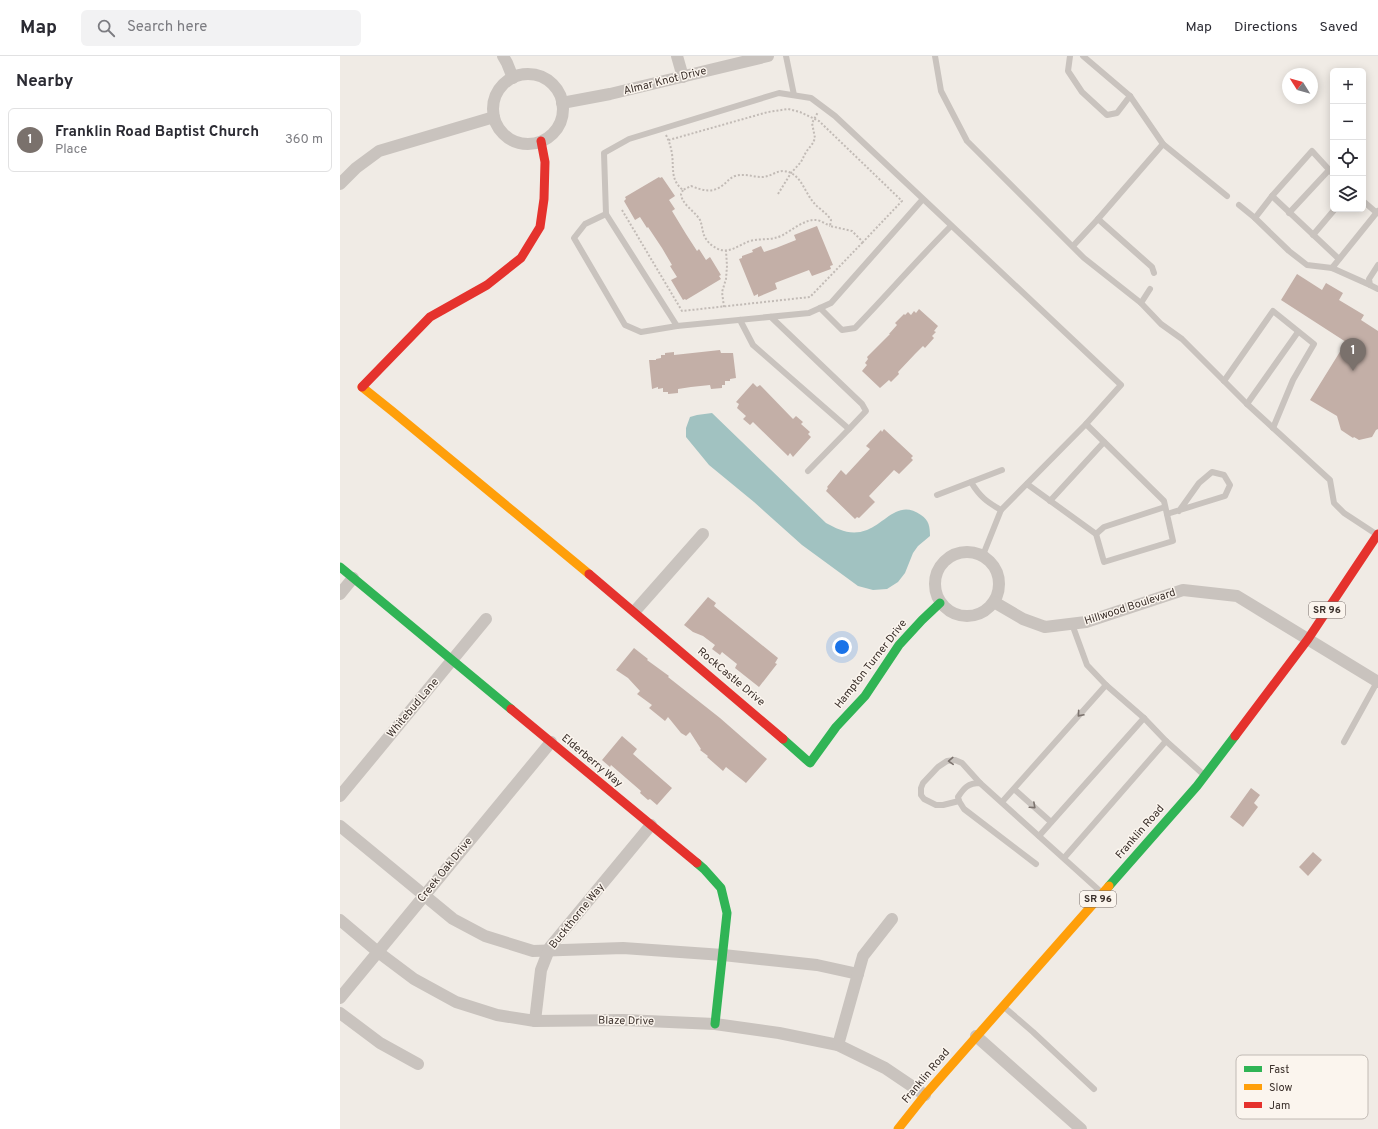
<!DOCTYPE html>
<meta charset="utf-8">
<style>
body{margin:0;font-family:Overpass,sans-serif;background:#f2f2f3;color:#2b2b33}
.controls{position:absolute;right:12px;top:12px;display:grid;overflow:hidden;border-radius:6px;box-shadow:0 2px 10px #0003}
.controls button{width:36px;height:36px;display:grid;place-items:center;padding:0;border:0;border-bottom:1px solid #e1e1e2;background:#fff;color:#2b2b33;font:20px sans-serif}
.compass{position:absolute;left:942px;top:12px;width:36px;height:36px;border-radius:50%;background:#fff;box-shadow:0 2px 10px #0003;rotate:307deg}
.you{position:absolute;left:502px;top:591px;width:14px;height:14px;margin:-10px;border:3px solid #fff;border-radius:50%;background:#1a73e8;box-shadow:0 0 0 6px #1a73e833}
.badge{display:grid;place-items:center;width:26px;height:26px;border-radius:50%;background:#7a716c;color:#fff;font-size:13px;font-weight:700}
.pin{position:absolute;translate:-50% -33px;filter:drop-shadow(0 1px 2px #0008)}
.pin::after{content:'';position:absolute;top:21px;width:14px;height:12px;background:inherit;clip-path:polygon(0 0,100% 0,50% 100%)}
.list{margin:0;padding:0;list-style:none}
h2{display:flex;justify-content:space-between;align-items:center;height:52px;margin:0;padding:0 16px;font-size:17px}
h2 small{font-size:13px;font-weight:400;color:#7c7c81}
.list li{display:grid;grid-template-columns:26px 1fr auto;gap:12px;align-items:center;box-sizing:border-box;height:64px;margin:0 8px 8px;padding:0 8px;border:1px solid #e1e1e2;border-radius:6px}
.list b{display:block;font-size:15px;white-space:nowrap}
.list p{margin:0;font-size:13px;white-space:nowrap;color:#7c7c81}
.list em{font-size:13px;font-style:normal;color:#7c7c81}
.icon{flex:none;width:22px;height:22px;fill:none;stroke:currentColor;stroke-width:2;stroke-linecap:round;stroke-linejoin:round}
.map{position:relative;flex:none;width:1038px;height:1073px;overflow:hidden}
header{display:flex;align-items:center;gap:24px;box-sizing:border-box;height:56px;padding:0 20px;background:#fff;border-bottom:1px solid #e1e1e2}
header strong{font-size:19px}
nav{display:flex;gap:22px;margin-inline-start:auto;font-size:14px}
.search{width:280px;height:36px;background:#f2f2f3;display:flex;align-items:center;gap:10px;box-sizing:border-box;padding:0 14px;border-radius:6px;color:#7c7c81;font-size:15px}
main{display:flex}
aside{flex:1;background:#fff}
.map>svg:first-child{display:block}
</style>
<header>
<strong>Map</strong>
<div class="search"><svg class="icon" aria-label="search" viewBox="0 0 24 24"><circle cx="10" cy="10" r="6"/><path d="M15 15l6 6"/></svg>Search here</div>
<nav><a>Map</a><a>Directions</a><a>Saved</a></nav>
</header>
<main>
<aside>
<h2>Nearby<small></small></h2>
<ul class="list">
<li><span class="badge">1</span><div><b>Franklin Road Baptist Church</b><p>Place</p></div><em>360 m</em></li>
</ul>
</aside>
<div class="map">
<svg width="1038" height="1073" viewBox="0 0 1038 1073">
<rect width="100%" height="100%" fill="#f0ebe5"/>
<path fill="#a1c2c1" d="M 372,357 L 486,467 C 499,474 511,480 527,474 C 546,467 558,443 581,459 C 589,464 590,471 590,480 L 578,490 L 573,497 L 565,517 L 558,526 L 547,533 L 533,534 L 518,530 L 462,489 L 414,446 L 369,409 L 346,381 L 346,372 L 350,361 L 357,359 Z"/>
<g fill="#c3afa7">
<polygon points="319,121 320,122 322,121 335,140 329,144 335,153 332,155 346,178 357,195 359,193 366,204 370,201 381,219 379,220 381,223 346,244 345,243 343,244 331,224 337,221 330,210 332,209 322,192 308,171 307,172 300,161 295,164 284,145 286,143 285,141"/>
<polygon points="477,170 493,209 490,210 491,213 472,220 469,214 435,227 437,233 418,241 418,238 414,240 399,203 402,202 402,200 413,196 412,194 421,190 424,196 436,192 456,184 454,179"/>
<polygon points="957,218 982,234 986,227 1003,237 999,244 1024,259 1021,264 1038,275 1038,373 1036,374 1032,381 1019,384 1014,381 1013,382 1001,374 997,360 970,344 1006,286 941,244"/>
<polygon points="579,253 598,270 594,275 596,276 592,280 594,282 585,292 583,290 575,298 558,316 559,318 551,326 549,324 540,332 522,315 527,309 525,307 528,303 527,301 550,278 549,278 557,269 555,267 564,258 565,259 568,256 571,259 574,255 576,257"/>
<polygon points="380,294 381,297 393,297 396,322 390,323 390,325 385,325 385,329 382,329 382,332 371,333 370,329 351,331 338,333 338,337 328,338 328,336 323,336 323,332 318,333 318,331 312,333 309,304 316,304 316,303 321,302 321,299 325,299 325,297 334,296 334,299"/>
<polygon points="413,327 417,331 420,329 453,363 456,360 463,366 461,368 470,376 468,378 471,381 453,401 450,397 448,400 413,366 410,369 403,363 406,360 397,352 399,348 396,346"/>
<polygon points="544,373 573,400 571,402 573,404 559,418 554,414 529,440 535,446 519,462 517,461 515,463 486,435 488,432 487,431 501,414 506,419 530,393 526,390 541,374 542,376"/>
<polygon points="368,541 376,547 374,550 438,602 435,607 437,608 419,631 395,612 397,608 382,596 380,599 372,593 375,589 363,580 353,576 344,569"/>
<polygon points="294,592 308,603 307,604 329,620 328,621 380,662 427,703 406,727 386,711 383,715 367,701 368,700 360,694 361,693 350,676 346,680 341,677 328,661 325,665 309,652 312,649 297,638 300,635 288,622 276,614"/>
<polygon points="282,680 297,693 293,698 332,732 317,749 310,743 308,744 300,737 301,735 271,709 270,711 262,704"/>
<polygon points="911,732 920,739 914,747 918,751 903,771 890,761"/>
<polygon points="973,796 982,804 968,820 959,811"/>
</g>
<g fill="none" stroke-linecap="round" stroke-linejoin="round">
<g stroke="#c2bbb6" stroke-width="2" stroke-dasharray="2 2" stroke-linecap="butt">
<path d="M 326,79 C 329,85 331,91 332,98 C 334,112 330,124 343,134 L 351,130 C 362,134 372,138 383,129 C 387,126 390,122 395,120 C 404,117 413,121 422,121 C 430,121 436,115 443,115 C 461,116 464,136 474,147 C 479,153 487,157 491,164 L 490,170 L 512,175 L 523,186 L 562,145 L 479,65 L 460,56 L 448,53 L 428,56 L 329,84"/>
<path d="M 343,134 L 341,138 C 342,149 354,154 360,164 C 363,171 362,179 367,184 C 369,188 373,190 376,192 C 389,199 398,189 410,185 C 422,182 431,185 443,179 C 452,174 465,163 476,164 C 480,164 486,168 490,170"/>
<polyline points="438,138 451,117 461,106 466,96 473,87 475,82 472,67 478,56"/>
<polyline points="282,154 342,255 470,241 523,186"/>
<polyline points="384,251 382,236 386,223 387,210 386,195"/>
</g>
<g stroke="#c9c3be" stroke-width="6">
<polyline points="446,0 454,39"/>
<polyline points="595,0 601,35 627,85 744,202 801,247"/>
<polyline points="730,0 728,15 742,36 767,59 777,57 790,40"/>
<polyline points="743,0 790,40 823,88 887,140"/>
<polyline points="932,140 999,203"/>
<polyline points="583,143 491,247 469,257 337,270 266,158 264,97 289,83 439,37 471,42 495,60 781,329 746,368 661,454 643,499"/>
<polyline points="1023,145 1037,157"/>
<polyline points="899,149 915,162 932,140 972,95 993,118"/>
<polyline points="949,157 989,114"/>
<polyline points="266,158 245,168 234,182 285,269 301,276 337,270"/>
<polyline points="915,162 949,195 967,209 992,212 1030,229"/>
<polyline points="973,179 995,153"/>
<polyline points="733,190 758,163"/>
<polyline points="1038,209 1029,223 1030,229 1038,233"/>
<polyline points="992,212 1038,155"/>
<polyline points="814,217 812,211 758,163 823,88"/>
<polyline points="810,233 801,247 821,268 842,283 907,348 990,424 994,447 1004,457 1036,478"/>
<path d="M 480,252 L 502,274 L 515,272 C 548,238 578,203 611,170"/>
<polyline points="431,261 522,348 526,355 509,373"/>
<polyline points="400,264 413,289 509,373 468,415"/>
<polyline points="884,325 933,255 974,288 953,324 933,372"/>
<polyline points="907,348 958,276"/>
<path d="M 631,426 C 640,441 647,446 661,454"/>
<polyline points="687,428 756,478 764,506 833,485 824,445 746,368"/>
<polyline points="597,439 662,414"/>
<polyline points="710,445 764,386"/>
<path d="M 827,458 C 846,452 866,446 885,440 L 890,429 L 884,419 L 872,416 L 859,427 L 839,455"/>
<polyline points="756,478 764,471 825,451"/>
<polyline points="732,568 747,609 766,629 804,662 826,685 864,719"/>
<polyline points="1004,686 1037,626"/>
<polyline points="674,733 711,766"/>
<polyline points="619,745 603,749 596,749 584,743 581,739 581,732 583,727 598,711 607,705 615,704 622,707 640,727"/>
<polyline points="662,746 766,629"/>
<polyline points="699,780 804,662"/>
<polyline points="724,802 826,685"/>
<path d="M 696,808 L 624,753 L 619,745 L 618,741 C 624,732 628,727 640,727 L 761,836"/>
<polyline points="664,951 693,976 754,1033"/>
</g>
<g stroke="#c9c3be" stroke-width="12">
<polyline points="163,0 167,7 173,22"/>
<polyline points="337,0 343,21"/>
<circle cx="188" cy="53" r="35"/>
<polyline points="222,47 270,38 428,0"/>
<polyline points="0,128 16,112 39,95 154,61"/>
<circle cx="627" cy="528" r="32"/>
<polyline points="0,538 13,522"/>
<polyline points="654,546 683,563 705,571 746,566 843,534 897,540 1038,626"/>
<polyline points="295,555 363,478"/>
<polyline points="0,740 146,563"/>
<polyline points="0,770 113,863 145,880 193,895 283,892 383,899 477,909 518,918"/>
<polyline points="0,864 38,896 74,923 116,946 157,959 195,965 284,964 375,968 439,977 498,989 545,1012 585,1039"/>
<polyline points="0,942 211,686"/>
<polyline points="0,957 40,987 78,1008"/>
<polyline points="195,965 201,914 210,891 311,769"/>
<polyline points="636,980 741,1073"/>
<polyline points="498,989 523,900 552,863"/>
</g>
<g stroke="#30b455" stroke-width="9">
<polyline points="0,511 171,653"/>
<polyline points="443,683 470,707 496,671 525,640 559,589 582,564 600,547"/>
<polyline points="357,807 364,813 381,832 387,857 375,968"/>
<polyline points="769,830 857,730 895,680"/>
</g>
<g stroke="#ff9f0a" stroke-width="9">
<polyline points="22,331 52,355 249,518"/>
<polyline points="558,1073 585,1039 769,830"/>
</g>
<g stroke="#e5322d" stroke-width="9">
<polyline points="22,331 90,261 147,229 181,202 200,171 204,143 205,106 201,85"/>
<polyline points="249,518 443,683"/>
<polyline points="171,653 357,807"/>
<polyline points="895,680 968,583 1038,478"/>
</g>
</g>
<defs><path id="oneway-chevron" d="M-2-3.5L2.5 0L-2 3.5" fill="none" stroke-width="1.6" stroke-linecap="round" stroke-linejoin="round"/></defs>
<g stroke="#7b726d">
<use href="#oneway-chevron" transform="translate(740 658) rotate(131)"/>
<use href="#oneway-chevron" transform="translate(611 705) rotate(177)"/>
<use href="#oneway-chevron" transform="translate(693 750) rotate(42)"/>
</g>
<g text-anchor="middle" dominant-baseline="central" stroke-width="3" stroke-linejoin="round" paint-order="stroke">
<g fill="#fbf5ee" stroke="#756b66" stroke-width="1">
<rect x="969" y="546" width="36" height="16" rx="3"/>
<rect x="740" y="835" width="36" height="16" rx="3"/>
</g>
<g font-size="10" font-weight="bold" fill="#3b302b">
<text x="987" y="554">SR 96</text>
<text x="758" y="843">SR 96</text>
</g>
<g font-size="11" fill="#3b302b" stroke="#fbf5ee">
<text transform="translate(325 25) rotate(-14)">Almar Knot Drive</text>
<text transform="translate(790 551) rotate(-18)">Hillwood Boulevard</text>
<text transform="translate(531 608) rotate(-52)">Hampton Turner Drive</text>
<text transform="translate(391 621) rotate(40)">RockCastle Drive</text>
<text transform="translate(73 652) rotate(-50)">Whitebud Lane</text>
<text transform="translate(252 705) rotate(40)">Elderberry Way</text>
<text transform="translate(800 776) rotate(-49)">Franklin Road</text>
<text transform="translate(105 814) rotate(-51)">Creek Oak Drive</text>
<text transform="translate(237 860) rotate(-51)">Buckthorne Way</text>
<text transform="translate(286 965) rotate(1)">Blaze Drive</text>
<text transform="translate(586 1020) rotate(-50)">Franklin Road</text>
</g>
</g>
<rect x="896" y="999" width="132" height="64" rx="6" fill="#fbf5ee" stroke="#c1bab4" stroke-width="1"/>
<rect x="904" y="1010" width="18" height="6" fill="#30b455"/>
<rect x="904" y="1028" width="18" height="6" fill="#ff9f0a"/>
<rect x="904" y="1046" width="18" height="6" fill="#e5322d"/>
<g font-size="11" fill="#3b302b">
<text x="929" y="1017">Fast</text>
<text x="929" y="1035">Slow</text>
<text x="929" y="1053">Jam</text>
</g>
</svg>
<div class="controls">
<button>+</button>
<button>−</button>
<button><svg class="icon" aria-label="locate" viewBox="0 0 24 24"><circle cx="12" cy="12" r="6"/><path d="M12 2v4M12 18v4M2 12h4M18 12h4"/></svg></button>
<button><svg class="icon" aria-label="layers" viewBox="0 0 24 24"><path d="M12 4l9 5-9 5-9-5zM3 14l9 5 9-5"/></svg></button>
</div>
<svg class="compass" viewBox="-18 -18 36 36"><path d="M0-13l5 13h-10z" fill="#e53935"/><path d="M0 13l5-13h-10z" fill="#7c7c81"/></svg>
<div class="you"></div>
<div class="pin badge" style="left:1013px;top:315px">1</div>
</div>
</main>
